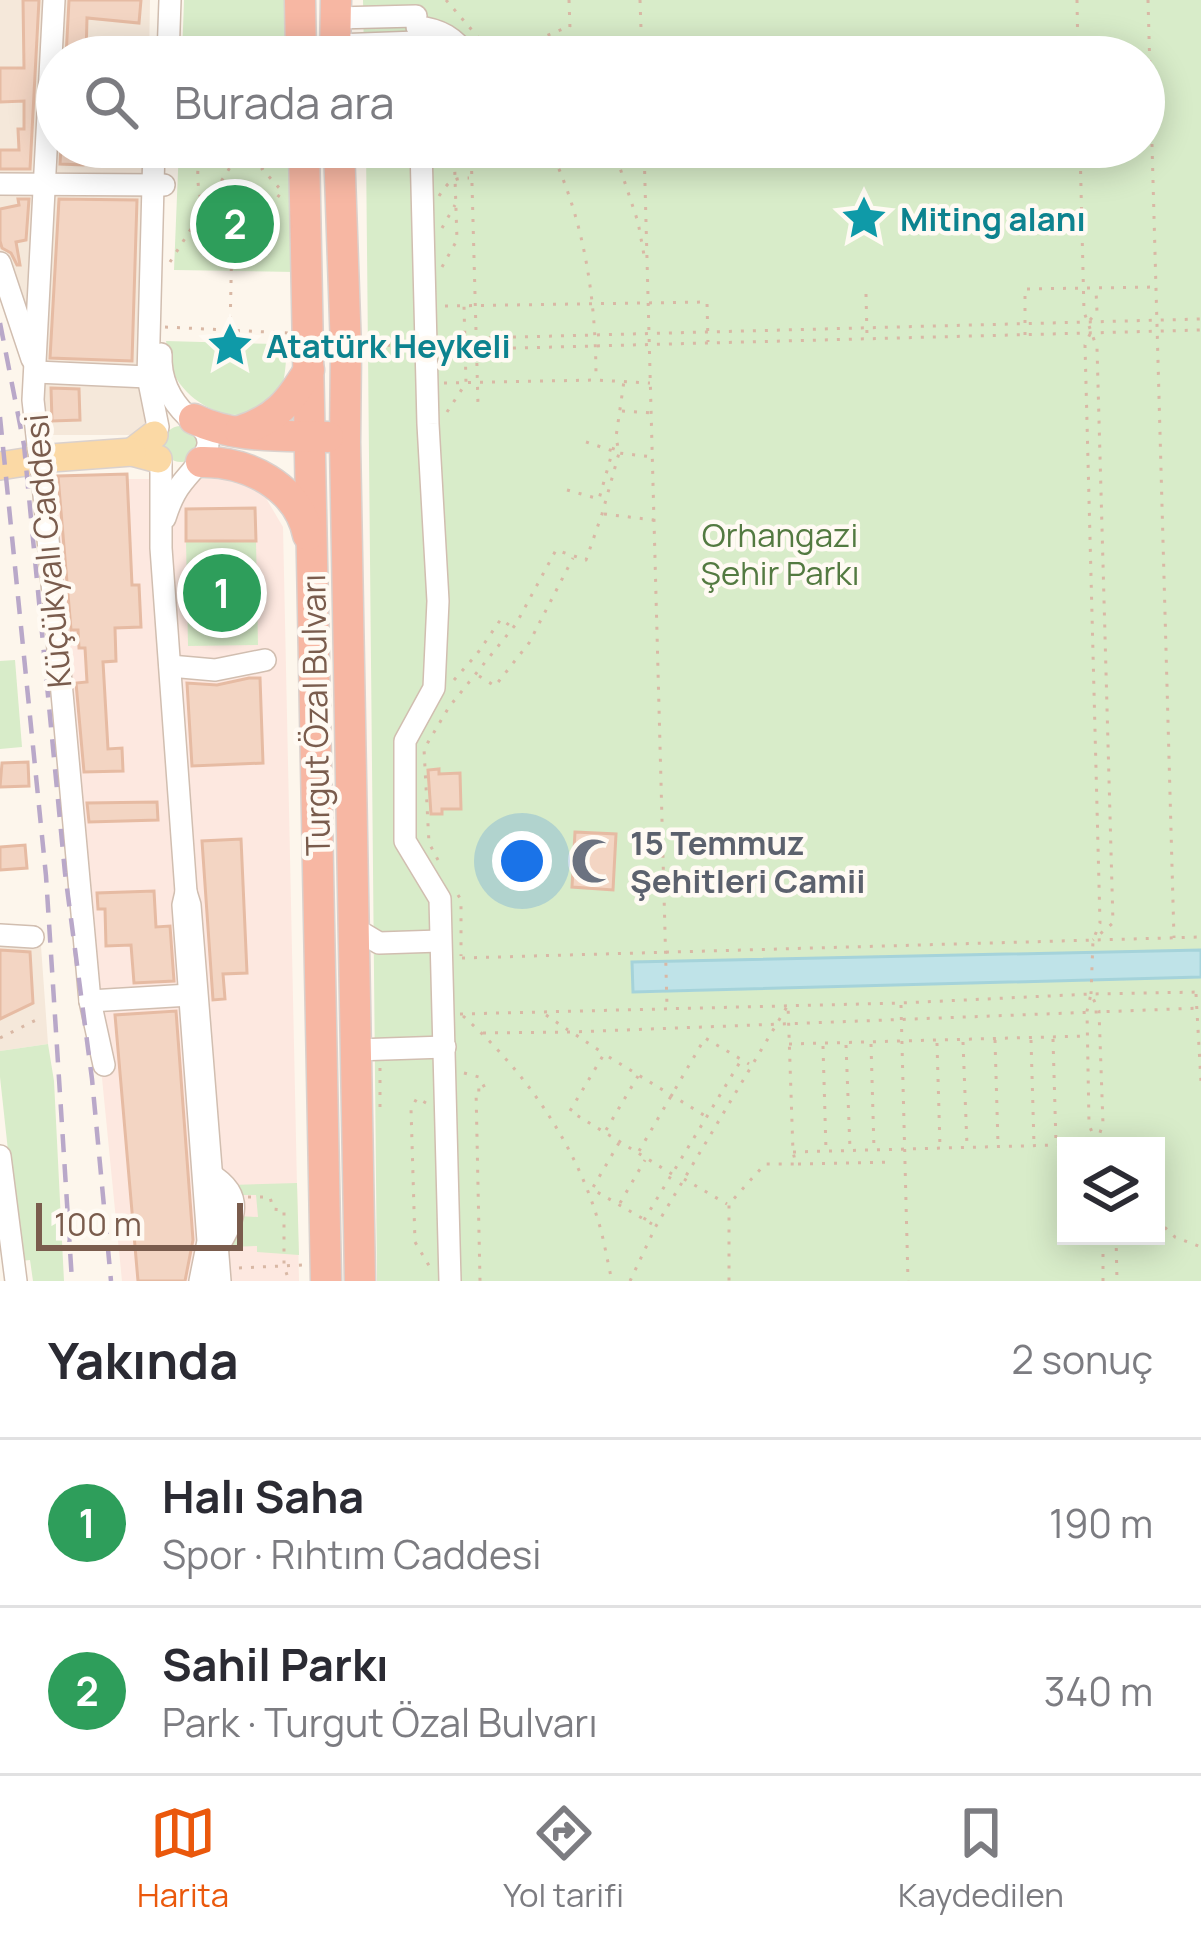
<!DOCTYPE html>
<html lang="tr">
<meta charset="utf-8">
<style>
body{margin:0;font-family:Manrope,sans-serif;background:#f7f7f7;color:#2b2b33}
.controls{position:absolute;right:36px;bottom:36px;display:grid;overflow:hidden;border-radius:0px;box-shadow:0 6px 30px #0003}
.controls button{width:108px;height:108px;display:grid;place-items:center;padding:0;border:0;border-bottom:3px solid #e1e1e2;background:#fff;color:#2b2b33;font:60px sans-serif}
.scale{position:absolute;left:36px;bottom:30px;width:207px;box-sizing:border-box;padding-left:12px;border:6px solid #7a5c4d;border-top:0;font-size:33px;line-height:42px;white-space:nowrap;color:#7a5c4d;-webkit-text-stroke:9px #fffaf3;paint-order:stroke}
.you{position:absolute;left:522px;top:861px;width:42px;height:42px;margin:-30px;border:9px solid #fff;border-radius:50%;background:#1a73e8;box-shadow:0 0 0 18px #1a73e833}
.badge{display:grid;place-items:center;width:78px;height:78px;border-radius:50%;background:#ea580c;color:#fff;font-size:39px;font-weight:700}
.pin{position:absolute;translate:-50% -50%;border:6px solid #fff;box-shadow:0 3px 12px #0006}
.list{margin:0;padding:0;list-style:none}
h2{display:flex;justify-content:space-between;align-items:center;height:156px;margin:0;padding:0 48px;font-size:51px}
h2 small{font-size:39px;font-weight:400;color:#7c7c81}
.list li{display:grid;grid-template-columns:78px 1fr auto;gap:36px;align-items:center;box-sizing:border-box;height:168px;padding:0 48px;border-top:3px solid #e1e1e2}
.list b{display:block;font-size:45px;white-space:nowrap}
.list p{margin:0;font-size:39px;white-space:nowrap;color:#7c7c81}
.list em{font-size:39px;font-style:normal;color:#7c7c81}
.icon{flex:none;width:66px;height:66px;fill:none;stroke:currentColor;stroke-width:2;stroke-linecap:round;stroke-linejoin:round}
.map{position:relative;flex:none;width:1201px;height:1281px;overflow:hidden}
.search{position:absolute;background:#fff;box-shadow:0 6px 30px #0003;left:36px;right:36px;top:36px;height:132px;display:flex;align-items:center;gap:30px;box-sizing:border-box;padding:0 42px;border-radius:66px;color:#7c7c81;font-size:45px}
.sheet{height:492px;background:#fff}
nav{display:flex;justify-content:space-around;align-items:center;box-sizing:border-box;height:168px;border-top:3px solid #e1e1e2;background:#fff;font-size:33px;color:#7c7c81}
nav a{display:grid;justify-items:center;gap:6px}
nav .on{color:#ea580c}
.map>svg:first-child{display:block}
</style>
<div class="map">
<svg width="1201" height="1281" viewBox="0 0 1201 1281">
<rect width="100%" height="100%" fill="#fdf6ec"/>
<g fill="#f5e8da">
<polygon points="0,0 150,0 149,57 57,57 57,147 147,147 140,355 147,435 43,435 0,265"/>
<polygon points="0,931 40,932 48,1044 0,1051"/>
</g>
<polygon fill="#fde8e0" points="43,479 235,479 260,488 283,527 299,1281 122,1281"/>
<g fill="#d8ecc9" fill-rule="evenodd">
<polygon points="184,0 292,0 292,57 182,57"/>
<path d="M 363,0 L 1201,0 L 1201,950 L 631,963 L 633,993 L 1201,977 L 1201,1281 L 377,1281 L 366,147 L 1144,147 L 1144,57 L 364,57 ZM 1066,1146 L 1156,1146 L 1156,1236 L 1066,1236 Z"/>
<polygon points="179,147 293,147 294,272 174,270"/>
<path d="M 166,341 L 275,344 L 286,360 C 285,373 284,387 276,397 C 245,434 188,408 172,370 C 168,361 168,351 166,341 Z"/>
<circle cx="181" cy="444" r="18"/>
<polygon points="186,541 256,541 258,645 188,646"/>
<polygon points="15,660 22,747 0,749 0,661"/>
<polygon points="48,1044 54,1081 64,1281 33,1281 30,1260 20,1261 0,1077 0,1051"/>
<polygon points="297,1183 299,1255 257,1252 257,1246 230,1247 230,1252 221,1251 238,1216 258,1217 256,1195 236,1195 230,1185"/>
</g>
<polygon fill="#bfe3e8" stroke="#a5d3da" stroke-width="3" points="1201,950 1201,977 633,992 632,962"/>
<g fill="#f3d5c3" stroke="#e6bba3" stroke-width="3">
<polygon points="23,0 39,0 30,169 0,169 0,150 19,150 18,129 24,129 24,101 0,102 0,68 24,68"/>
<polygon points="69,0 141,0 139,23 87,18 86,57 66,57"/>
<polygon points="61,147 128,147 127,165 83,162 83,165 60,164"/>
<polygon points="18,199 29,199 26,240 16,242 20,265 17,265 11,253 2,248 0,241 0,209 19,205"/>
<polygon points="59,199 137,200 132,361 50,358"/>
<polygon points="51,388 79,389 80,420 52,421"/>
<polygon points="127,474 132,585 139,585 141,627 115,628 116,661 103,662 108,749 122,748 123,771 84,772 76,683 87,682 85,648 79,648 78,630 71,630 58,476"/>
<polygon points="255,508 256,541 186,541 186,509"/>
<polygon points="249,678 260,678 263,763 192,766 187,683 217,685"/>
<polygon points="28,762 29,786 0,787 2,763"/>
<polygon points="439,769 439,774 460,773 461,809 442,809 442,814 431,814 428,770"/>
<polygon points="157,802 158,820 89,822 87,803"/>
<polygon points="575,832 616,834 613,890 572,887"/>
<polygon points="241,839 247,973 223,974 225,999 213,1000 202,841"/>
<polygon points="25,845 27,868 0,870 0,847"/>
<polygon points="154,891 156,927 170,926 174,981 134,983 131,945 106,946 105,909 98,909 97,893"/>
<polygon points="0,950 30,952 33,1003 0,1019"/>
<polygon points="176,1011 193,1240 185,1281 138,1281 115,1015"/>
</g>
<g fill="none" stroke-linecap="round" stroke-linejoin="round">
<g stroke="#d1beb0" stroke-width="24">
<g id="minor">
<polyline points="336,18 416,16"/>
<path d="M 417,27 C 441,29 454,38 469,57"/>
<polyline points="335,45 417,42"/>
<polyline points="168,57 170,0"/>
<polyline points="154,147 148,377 158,427"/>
<polyline points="421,147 428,424 438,601 434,688 405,741 405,841 440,899 450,1281"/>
<polyline points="0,184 164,185"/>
<polyline points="0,263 32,359"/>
<path d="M 161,354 C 160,379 170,400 188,417"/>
<polyline points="36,372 148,377"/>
<polyline points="38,445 33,400 54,0"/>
<polyline points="161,462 161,548 186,892"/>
<polyline points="42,473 90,1001 104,1065"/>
<path d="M 165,518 C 169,505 174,493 182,483 C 200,460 225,442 192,419"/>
<polyline points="170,666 215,670 265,660"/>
<polyline points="354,928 379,943 440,941"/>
<polyline points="0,935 33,937"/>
<polyline points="90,1001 190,995"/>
<polyline points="356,1050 445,1047"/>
<polyline points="0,1156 16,1281"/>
<path d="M 210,1174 C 245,1195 235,1219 218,1247"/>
<polyline points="200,1281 208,1241 183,905 186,892 190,905 220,1281"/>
</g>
</g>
<g stroke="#dad1cd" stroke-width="30">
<g id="major">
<polyline points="154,435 132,452 158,459"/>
<polyline points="0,466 51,458 132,452"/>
</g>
</g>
<g stroke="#dad1cd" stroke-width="33">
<g id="highway">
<polyline points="300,0 301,57"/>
<polyline points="335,57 336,0"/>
<polyline points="304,147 326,1281"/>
<polyline points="339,147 346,349 345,442 360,1281"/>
<path d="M 194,419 C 235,439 283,435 328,437"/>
<path d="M 240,431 C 276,419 289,403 309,370"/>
<path d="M 201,462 C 247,461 298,486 308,535"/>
</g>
</g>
<g stroke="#d9b8a5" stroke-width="3" stroke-dasharray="3 9" stroke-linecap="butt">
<polyline points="446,0 495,57 570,26"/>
<polyline points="569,0 571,57"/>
<polyline points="640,0 642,57"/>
<polyline points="1077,0 1078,57"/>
<polyline points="1148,0 1174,938"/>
<path d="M 200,147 C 195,180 196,218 229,235"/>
<polyline points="471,147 478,405"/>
<path d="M 549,147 C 585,221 596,299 596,380"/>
<polyline points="613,147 638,222 644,255"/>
<polyline points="644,147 667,1007"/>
<polyline points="1080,147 1084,312 1097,348 1113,923 1093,940"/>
<path d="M 439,196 C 448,182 452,178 469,178"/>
<polyline points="442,228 455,205"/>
<polyline points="170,262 243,147"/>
<polyline points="442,267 457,240 454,147"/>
<polyline points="866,294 867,336"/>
<polyline points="445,306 707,302 708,342"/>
<polyline points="1090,320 1097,312 1096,290"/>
<polyline points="165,327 288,333"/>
<path d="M 230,331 L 232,236 C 256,226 267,213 282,191 L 262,169 L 279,150 L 275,147"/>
<polyline points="1090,334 1085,345 1100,923 1093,940 1091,994"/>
<polyline points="1025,335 1025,289 1156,287"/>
<polyline points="441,339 1201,319"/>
<polyline points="387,345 408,348"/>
<polyline points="369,346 408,342"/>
<polyline points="441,350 1201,330"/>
<polyline points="444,383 596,380 650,383"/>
<polyline points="622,411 652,413"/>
<polyline points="447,412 466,383 464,306"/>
<polyline points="586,442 619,453 653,457"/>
<polyline points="567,490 599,499 616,439"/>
<polyline points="604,514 654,520"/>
<polyline points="479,676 495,686 529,643 573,558"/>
<polyline points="454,680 477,654 501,619 513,628"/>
<polyline points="438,860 429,843 424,749 449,707 516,624 556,550 586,560 602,514 619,453 616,437 624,381"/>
<polyline points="458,895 461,900 461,956"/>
<polyline points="462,958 1201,937"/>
<polyline points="1196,994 1201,1082"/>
<polyline points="901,1005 908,1281"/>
<polyline points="460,1014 901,1003 1091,994 1201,992"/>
<polyline points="546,1015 568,1030"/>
<path d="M 463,1016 C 523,1069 573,1140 597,1217 C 604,1238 607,1260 612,1281"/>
<polyline points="483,1033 572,1032 1201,1008"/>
<polyline points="576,1035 603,1053"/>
<polyline points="0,1038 38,1019"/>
<polyline points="1053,1039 1056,1143"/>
<polyline points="995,1040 998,1144"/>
<polyline points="1031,1040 1034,1144"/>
<polyline points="963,1042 967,1146"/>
<polyline points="937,1043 940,1147"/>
<polyline points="789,1044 1086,1036"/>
<polyline points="871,1044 874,1149"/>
<polyline points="846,1045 850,1149"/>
<polyline points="823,1046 826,1150"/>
<polyline points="380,1068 380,1112"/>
<polyline points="464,1073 479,1077 486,1090 476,1090 480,1281"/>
<polyline points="426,1103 417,1098 411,1109 415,1242 431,1269"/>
<polyline points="606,1130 638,1076"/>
<polyline points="619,1143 592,1189 652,1224"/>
<polyline points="1096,1144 1103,1124 1099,1011 1091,994 1087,1011 1089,1124 1096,1144 1097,1146"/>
<polyline points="639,1151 705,1038 749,1064"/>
<polyline points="793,1152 1095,1144"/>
<polyline points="798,1164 891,1162"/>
<polyline points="672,1174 570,1111 604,1054 707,1117"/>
<polyline points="684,1179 727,1204"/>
<polyline points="248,1197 270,1197 273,1209 284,1210 284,1266 289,1281"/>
<polyline points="620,1203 645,1160"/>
<polyline points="1156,1219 1175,1237 1201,1247"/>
<polyline points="644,1220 740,1062"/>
<polyline points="1116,1236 1117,1281"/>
<polyline points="239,1268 302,1265"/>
<polyline points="630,1281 656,1226 788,1005 793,1152 796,1164 765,1164 729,1204 729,1281"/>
<polyline points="1103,1281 1103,1236"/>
</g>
<use href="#minor" stroke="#fff" stroke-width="21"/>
<use href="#major" stroke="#fbd9a5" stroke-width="27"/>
<use href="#highway" stroke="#f7b7a3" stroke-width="30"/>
<g stroke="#b9a8c9" stroke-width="4.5" stroke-dasharray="18 12" stroke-linecap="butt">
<polyline points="0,323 24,445 65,873 92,1079 111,1281"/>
<polyline points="0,417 46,876 72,1281"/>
</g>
<g stroke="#d1beb0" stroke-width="24" stroke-linecap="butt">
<polyline id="minor-bridge" points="38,445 42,473"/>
</g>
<use href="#minor-bridge" stroke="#fff" stroke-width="21"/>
</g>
<defs>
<g id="sight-bare" transform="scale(3.6)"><path d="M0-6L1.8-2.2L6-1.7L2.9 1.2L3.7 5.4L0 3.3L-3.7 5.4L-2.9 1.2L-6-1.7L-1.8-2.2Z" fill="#0f9aa8" stroke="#fffaf3" stroke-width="2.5" paint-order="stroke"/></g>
<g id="mosque-bare" transform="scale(3.6)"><path d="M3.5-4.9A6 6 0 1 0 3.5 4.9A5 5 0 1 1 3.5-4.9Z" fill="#6b7280" stroke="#fffaf3" stroke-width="2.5" paint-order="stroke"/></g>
</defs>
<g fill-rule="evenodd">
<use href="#sight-bare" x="864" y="218"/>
<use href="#sight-bare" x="230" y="345"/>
<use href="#mosque-bare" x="594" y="861"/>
</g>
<g text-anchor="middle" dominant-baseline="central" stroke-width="9" stroke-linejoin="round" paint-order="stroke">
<g font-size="33" font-weight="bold" fill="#0d838f" stroke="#fffaf3" text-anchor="start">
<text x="900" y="218">Miting alanı</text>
<text x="266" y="345">Atatürk Heykeli</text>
</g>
<g font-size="33" fill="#537a41" stroke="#fffaf3">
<text x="780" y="534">Orhangazi<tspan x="780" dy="38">Şehir Parkı</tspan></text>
</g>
<g font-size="33" fill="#7a5c4d" stroke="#fffaf3">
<text transform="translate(47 551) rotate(-95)">Küçükyalı Caddesi</text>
<text transform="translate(315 715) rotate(-91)">Turgut Özal Bulvarı</text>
</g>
<g font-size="33" font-weight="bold" fill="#5b616d" stroke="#fffaf3" text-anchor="start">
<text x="630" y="842">15 Temmuz<tspan x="630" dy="38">Şehitleri Camii</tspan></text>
</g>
</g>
</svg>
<div class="controls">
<button><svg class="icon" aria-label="layers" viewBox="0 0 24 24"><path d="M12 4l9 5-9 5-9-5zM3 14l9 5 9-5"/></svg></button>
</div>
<div class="scale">100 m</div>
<div class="you"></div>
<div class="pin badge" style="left:222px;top:593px;background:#2e9e5b">1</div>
<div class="pin badge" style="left:235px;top:224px;background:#2e9e5b">2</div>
<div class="search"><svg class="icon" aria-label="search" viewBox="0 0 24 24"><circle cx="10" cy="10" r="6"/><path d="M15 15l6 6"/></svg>Burada ara</div>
</div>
<section class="sheet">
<h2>Yakında<small>2 sonuç</small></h2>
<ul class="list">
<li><span class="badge" style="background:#2e9e5b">1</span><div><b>Halı Saha</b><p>Spor · Rıhtım Caddesi</p></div><em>190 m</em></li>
<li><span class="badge" style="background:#2e9e5b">2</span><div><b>Sahil Parkı</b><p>Park · Turgut Özal Bulvarı</p></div><em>340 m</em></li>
</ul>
</section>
<nav>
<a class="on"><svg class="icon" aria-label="map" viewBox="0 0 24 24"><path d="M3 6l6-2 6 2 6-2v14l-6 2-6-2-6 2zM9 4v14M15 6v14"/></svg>Harita</a>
<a><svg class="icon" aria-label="directions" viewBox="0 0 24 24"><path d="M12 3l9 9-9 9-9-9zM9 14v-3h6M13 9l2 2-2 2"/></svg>Yol tarifi</a>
<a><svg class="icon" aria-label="saved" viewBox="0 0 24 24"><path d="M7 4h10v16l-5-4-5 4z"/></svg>Kaydedilen</a>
</nav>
